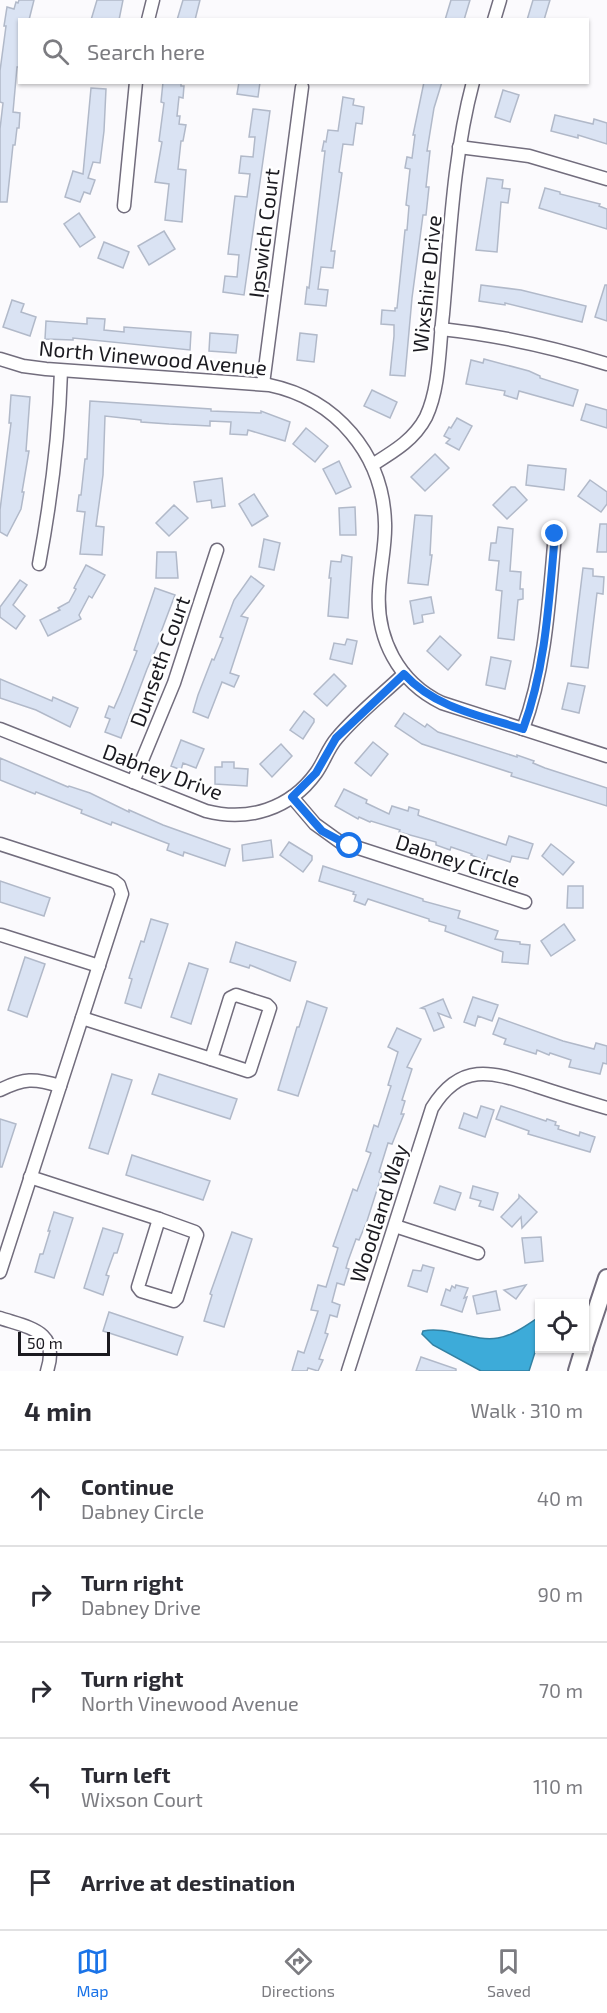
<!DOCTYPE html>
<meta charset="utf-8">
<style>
body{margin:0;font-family:"Exo 2",sans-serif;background:#f2f2f3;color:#2b2b33}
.controls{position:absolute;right:18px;bottom:18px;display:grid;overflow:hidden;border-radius:0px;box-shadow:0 2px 4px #0004}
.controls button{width:54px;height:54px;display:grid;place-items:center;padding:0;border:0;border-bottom:2px solid #e1e1e2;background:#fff;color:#2b2b33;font:30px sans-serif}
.scale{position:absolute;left:18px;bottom:15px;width:92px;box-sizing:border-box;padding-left:6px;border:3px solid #1b1a20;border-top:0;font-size:16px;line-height:21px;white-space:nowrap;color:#1b1a20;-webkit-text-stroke:4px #fff;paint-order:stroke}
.stop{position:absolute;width:18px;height:18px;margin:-14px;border:4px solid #1a73e8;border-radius:50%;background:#fff}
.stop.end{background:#1a73e8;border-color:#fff;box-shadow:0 2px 6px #0008}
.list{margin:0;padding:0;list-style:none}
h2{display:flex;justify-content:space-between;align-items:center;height:78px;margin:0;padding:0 24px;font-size:26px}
h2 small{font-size:20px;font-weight:400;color:#7c7c81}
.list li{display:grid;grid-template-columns:39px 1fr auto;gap:18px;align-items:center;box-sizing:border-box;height:96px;padding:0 24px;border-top:2px solid #e1e1e2}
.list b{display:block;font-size:22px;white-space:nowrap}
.list p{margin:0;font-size:20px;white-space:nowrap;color:#7c7c81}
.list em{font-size:20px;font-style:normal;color:#7c7c81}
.icon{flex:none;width:33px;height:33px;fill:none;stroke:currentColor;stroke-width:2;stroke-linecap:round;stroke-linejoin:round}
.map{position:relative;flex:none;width:607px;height:1371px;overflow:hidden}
.search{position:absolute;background:#fff;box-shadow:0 2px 4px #0004;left:18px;right:18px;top:18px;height:66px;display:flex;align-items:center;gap:15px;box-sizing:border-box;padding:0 21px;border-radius:0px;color:#7c7c81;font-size:22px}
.sheet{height:558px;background:#fff}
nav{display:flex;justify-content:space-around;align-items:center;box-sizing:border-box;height:84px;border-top:2px solid #e1e1e2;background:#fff;font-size:16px;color:#7c7c81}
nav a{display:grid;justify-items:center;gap:3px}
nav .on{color:#1a73e8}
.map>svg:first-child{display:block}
</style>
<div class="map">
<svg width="607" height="1371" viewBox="0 0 607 1371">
<rect width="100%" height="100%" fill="#fbfafd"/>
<path fill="#3dabd9" stroke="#3380a2" stroke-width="1.5" d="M 539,1317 L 539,1340 L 529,1371 L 481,1371 L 433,1345 L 422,1334 L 423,1331 C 448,1326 473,1342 498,1338 C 512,1336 527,1325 539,1317 Z"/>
<g fill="#dae3f3" stroke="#b1b9c9" stroke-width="1.5">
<polygon points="19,0 34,0 29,20 20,20 20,67 17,67 13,112 20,113 19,128 17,128 15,145 13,145 7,202 0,202 0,129 3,103 0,102 0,71 6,26 4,26 7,7 14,9 16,2 18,3"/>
<polygon points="97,0 123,0 119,20 91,20"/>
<polygon points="183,0 200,0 195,20 177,20"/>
<polygon points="451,0 470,0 464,20 445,20"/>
<polygon points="533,0 550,0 544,20 527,20"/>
<polygon points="163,82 181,82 181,86 184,86 183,98 179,97 177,116 180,116 179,124 186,125 183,141 181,141 178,169 186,170 182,222 165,220 169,184 155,182 162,142 159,141 164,103 161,102"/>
<polygon points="239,82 260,82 258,97 237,94"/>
<polygon points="424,82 442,82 434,108 427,151 430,151 426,187 429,187 426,215 423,215 412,298 405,376 390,375 394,336 394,325 381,324 382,310 395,311 395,308 397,308 405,230 407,230 409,206 406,205 410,169 405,168 407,157 412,158 415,135 413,135"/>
<polygon points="91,88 106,89 104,131 100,163 93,162 88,178 95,180 90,194 84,192 80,202 65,197 73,171 83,174"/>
<polygon points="503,90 519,95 510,122 495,117"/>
<polygon points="343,97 354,99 353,105 364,107 362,124 356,123 353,145 343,144 339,172 342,173 331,251 335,251 333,268 321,267 318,289 328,290 326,306 305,304 307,287 309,288 325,151 322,151 324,141 326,142 328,130 338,131"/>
<polygon points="253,109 270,111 244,295 223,292 225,276 237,277 239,255 228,254 235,196 247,197 250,174 239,173 241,156 253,157 255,137 249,137"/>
<polygon points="555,115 593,124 594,119 607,123 607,144 578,135 578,138 551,131"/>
<polygon points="487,178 503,180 502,188 510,189 508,203 501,202 497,252 476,250"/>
<polygon points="545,188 560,192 560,194 600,204 599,206 607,209 607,229 539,208"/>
<polygon points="79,213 95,237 80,247 64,224"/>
<polygon points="164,231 175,249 149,265 138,246"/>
<polygon points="104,242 129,252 123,268 98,258"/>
<polygon points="481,285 521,290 586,306 582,322 505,303 505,305 479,301"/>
<polygon points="605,285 607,285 607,321 595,317"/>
<polygon points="12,300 24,304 21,312 36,317 30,336 3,327"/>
<polygon points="87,318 105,319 104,330 124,332 124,327 191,332 190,350 73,338 73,340 45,339 46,321 87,324"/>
<polygon points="210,333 238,335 236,353 209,351"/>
<polygon points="300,333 317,335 314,362 297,360"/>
<polygon points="484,359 529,371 540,376 540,378 578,390 573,406 519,391 517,399 504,395 505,391 466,384 471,360 483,363"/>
<polygon points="372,390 397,402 390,418 364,406"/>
<polygon points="11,395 30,397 26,451 29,451 22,492 24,492 21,509 7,536 0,532 0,510 11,423 9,423"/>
<polygon points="90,401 211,409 211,411 261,413 261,411 290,422 285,441 248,430 247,435 230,434 231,422 210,421 210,426 169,424 141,422 141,420 105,416 103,475 96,526 104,527 102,555 80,554 85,512 77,511 79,495 81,495 85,459 87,459"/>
<polygon points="586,404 607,410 607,428 581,420"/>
<polygon points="457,418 472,426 459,450 446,443 450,439 444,436 449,427 451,428"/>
<polygon points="306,428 328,446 315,462 293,444"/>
<polygon points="435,454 449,468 425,491 411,477"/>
<polygon points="339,461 351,487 336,494 323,469"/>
<polygon points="528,465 566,469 564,490 526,485"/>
<polygon points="222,478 225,506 212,508 211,500 197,502 194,482"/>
<polygon points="590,480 607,492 607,504 601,512 578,496"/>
<polygon points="511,487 515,487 527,500 507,519 493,505"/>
<polygon points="254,494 268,516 252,526 239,504"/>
<polygon points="174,505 188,518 169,536 156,523"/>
<polygon points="355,507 356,535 340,535 339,508"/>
<polygon points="415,515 432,516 430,555 432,555 428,585 408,583"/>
<polygon points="600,524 607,524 607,552 597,552"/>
<polygon points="498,527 513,529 510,571 521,572 520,589 523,589 523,599 518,600 514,640 498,638 502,591 496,590 499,561 489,560 491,543 496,543"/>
<polygon points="264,539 280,543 274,570 259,567"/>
<polygon points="157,552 176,552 178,578 156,578"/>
<polygon points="342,555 352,557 348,618 328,616 331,578 329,578 331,561 341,562"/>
<polygon points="86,565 105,575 92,598 89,596 79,615 81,619 48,636 40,620 60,610 58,608 69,602 76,589 74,588"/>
<polygon points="583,568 593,569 593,576 604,577 603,594 597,593 588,668 571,666"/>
<polygon points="251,576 264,586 241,616 248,618 230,673 239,676 234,687 222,682 208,718 193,712 198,695 212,659 214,660 223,638 220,637 234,600"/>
<polygon points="20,580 27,585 13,605 25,616 16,629 0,617 0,607"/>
<polygon points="155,588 175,595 161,632 163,633 147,669 121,738 105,732 110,719 105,717 109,706 114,708 121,692 137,651 134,650"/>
<polygon points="431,597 434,613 422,615 423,622 414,624 410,601"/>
<polygon points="440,636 461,655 448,670 427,651"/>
<polygon points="347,639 357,641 352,664 330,659 334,643 345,645"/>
<polygon points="491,657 511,661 505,689 486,685"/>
<polygon points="334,674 346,686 327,706 314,694"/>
<polygon points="0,679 52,701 53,697 78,708 70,727 36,710 0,698"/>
<polygon points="568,683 585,686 579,713 562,709"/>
<polygon points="304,711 314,719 314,722 303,739 290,730"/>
<polygon points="404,713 425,727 427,724 438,732 517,757 517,755 534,761 533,763 545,768 607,788 607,806 511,776 512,773 422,744 395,726"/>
<polygon points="181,740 204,749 196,768 183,763 181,770 171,766"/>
<polygon points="373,742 388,754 371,776 355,763"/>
<polygon points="281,744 292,756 272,777 260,764"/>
<polygon points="0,758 68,787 69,786 90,793 129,812 129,810 163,825 230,849 225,866 184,852 183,856 167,850 169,844 112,822 111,825 81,813 82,810 36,792 35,794 0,780"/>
<polygon points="222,762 234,762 234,768 248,769 247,786 215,784 215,767 222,767"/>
<polygon points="344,789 367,800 366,803 389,814 392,806 408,811 409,807 419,810 418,815 420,816 506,845 509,836 533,844 528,859 512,856 510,862 488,855 486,861 471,855 472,854 451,847 450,850 436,845 436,842 399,832 400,830 371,821 370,822 359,817 358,819 335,806"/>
<polygon points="271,840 273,857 243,861 242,845"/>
<polygon points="289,842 312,856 312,860 303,872 280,855"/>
<polygon points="551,844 574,862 563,875 542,856"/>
<polygon points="323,866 423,899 423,901 460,911 458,918 498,931 495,939 520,942 520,944 530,945 528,964 502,962 503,952 445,931 446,926 429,921 429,919 368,899 365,905 354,901 356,895 353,894 354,892 319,881"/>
<polygon points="0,881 50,898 44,916 0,902"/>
<polygon points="568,886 583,886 583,908 567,908"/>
<polygon points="151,919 168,924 141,1008 125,1003 132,979 129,978 141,941 144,942"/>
<polygon points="564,924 575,940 551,956 541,941"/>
<polygon points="236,942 296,962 290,981 250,965 249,968 230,962"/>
<polygon points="25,957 45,964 27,1017 8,1010"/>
<polygon points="189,963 208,969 191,1024 171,1017"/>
<polygon points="473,997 498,1005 492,1021 478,1016 475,1026 464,1022"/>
<polygon points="443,999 451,1018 438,1013 444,1027 434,1031 425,1009 421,1008"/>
<polygon points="307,1001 327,1008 298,1096 278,1090 297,1027 299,1027"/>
<polygon points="499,1018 563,1041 594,1049 596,1043 607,1046 607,1064 603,1063 600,1074 569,1067 571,1060 550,1053 549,1055 537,1050 536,1054 504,1044 506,1039 493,1034"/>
<polygon points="397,1028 421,1039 407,1067 412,1069 402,1100 405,1101 401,1114 404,1114 392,1144 388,1143 379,1172 382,1174 367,1221 359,1240 356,1239 348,1261 346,1268 349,1269 344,1285 337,1283 332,1302 340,1305 337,1317 330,1315 325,1333 328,1334 319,1359 323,1360 318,1371 308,1368 307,1371 292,1371 298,1351 304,1353 318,1311 311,1310 318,1285 326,1287 338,1248 333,1246 353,1189 357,1191 371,1153 366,1151 374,1125 378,1127 391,1086 388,1085 398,1052 388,1047"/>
<polygon points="112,1074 132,1080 108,1154 89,1148"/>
<polygon points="159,1074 237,1099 230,1119 152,1094"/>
<polygon points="481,1106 494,1110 485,1137 459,1128 464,1113 477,1118"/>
<polygon points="501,1106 546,1121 547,1119 556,1122 555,1125 559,1126 558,1129 579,1136 580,1132 595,1137 590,1152 528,1134 529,1131 496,1119"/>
<polygon points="0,1119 16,1124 2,1167 0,1167"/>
<polygon points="132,1155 210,1181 203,1200 126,1175"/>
<polygon points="440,1186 461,1193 455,1210 434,1203"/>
<polygon points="473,1186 498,1193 493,1210 479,1206 481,1201 470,1198"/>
<polygon points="519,1195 537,1212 522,1228 521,1217 512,1227 501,1217 519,1198"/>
<polygon points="54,1212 73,1218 54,1278 35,1272 40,1254 43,1254 50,1231 48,1231"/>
<polygon points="103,1228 123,1234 117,1253 114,1253 106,1275 109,1276 103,1295 84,1288"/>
<polygon points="232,1232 252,1239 224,1327 204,1321 212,1295 210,1294"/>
<polygon points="541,1237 543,1261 525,1263 522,1238"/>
<polygon points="423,1265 434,1268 427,1292 408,1286 413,1270 421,1271"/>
<polygon points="456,1285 468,1288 464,1298 467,1297 462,1312 441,1305 446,1289 450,1291 452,1286 455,1288"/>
<polygon points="526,1285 516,1299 504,1290"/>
<polygon points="496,1291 500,1310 477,1314 473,1296"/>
<polygon points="109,1312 183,1337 177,1355 103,1331"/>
<polygon points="421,1357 456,1369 456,1371 416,1371"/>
</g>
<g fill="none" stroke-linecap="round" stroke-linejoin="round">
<g stroke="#726d7d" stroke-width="15">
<g id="minor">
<polyline points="148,20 153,0"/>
<polyline points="494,20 500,0"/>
<polyline points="459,147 529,156 607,179"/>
<polyline points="124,206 136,82"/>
<path d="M 441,329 C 498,335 552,347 607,364"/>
<path d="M 0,359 L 23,366 L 46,369 L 269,385 C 336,399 383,454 385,523 C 386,545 380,568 379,591 C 376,638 398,682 442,703 L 607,756"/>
<polyline points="263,384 302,87"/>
<path d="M 372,465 C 393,452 414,440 426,417 C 440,387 439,347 443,314 C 450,237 453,157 473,82"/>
<path d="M 39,564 C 51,500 59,436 61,371"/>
<path d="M 0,729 L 206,811 C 248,822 290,809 316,773 C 324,762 328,748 337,738 C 357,714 382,695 404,674"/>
<path d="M 523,729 C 546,667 549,600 555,534"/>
<polyline points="133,782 174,683 217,550"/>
<polyline points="292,797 315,824 340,842 525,902"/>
<polyline points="0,844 114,881 119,885 122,894 0,1272"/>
<polyline points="1,935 99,966"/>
<polygon points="236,995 267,1005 270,1008 250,1070 248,1071 211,1059 230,998"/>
<polyline points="82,1018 211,1059"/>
<path d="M 0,1090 C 24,1078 34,1078 60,1086"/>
<polyline points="30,1177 159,1219"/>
<polygon points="159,1219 195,1232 197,1235 177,1298 174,1301 141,1291 138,1287"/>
<polyline points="395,1226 478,1253"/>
<path d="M 0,1318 C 30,1328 60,1331 47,1371"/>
<path d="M 348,1371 L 432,1108 C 461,1061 492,1072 536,1086 C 560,1094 583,1101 607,1108"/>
</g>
</g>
<g stroke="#726d7d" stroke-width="20">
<g id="tertiary">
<polyline points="584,1347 607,1278"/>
<polyline points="577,1371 584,1348"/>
</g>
</g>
<use href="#minor" stroke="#fff" stroke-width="12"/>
<use href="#tertiary" stroke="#fff" stroke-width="16"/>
</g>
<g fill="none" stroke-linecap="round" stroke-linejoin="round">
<path stroke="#1a73e8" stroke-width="8" d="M 350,846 L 322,831 L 292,797 L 316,773 L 336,738 L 404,674 C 435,708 481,716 523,729 C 546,667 549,600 555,534"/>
</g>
<g text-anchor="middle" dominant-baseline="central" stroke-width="5" stroke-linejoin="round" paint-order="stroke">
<g font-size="21" fill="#1b1a20" stroke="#fff">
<text transform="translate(263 233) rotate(-83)">Ipswich Court</text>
<text transform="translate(426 284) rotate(-84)">Wixshire Drive</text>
<text transform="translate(153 357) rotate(5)">North Vinewood Avenue</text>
<text transform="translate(159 661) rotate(-70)">Dunseth Court</text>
<text transform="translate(163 771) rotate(20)">Dabney Drive</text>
<text transform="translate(458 860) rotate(18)">Dabney Circle</text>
<text transform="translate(378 1213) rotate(-72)">Woodland Way</text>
</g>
</g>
</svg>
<div class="controls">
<button><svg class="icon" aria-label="locate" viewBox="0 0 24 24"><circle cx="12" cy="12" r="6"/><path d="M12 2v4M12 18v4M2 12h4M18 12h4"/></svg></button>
</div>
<div class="scale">50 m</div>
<div class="stop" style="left:350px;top:846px"></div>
<div class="stop end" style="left:555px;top:534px"></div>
<div class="search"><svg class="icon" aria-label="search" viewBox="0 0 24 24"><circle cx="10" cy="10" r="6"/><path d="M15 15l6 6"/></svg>Search here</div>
</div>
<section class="sheet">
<h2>4 min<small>Walk · 310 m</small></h2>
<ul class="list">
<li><svg class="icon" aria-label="ahead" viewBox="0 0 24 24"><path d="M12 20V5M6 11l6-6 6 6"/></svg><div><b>Continue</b><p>Dabney Circle</p></div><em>40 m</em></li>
<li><svg class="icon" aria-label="right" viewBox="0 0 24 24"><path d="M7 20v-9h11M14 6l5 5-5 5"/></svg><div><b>Turn right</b><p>Dabney Drive</p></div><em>90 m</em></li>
<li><svg class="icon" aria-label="right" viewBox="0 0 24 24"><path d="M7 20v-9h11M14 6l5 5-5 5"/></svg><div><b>Turn right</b><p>North Vinewood Avenue</p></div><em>70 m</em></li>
<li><svg class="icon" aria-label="left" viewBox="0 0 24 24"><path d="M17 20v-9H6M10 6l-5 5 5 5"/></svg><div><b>Turn left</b><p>Wixson Court</p></div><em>110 m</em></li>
<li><svg class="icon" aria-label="arrive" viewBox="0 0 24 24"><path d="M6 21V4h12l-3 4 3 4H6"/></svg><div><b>Arrive at destination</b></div></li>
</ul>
</section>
<nav>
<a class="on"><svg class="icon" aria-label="map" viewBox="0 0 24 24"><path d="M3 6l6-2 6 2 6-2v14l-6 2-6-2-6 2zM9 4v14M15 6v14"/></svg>Map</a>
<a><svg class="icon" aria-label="directions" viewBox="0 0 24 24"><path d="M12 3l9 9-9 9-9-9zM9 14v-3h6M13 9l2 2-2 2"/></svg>Directions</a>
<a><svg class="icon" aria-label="saved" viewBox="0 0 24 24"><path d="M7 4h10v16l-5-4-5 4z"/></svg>Saved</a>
</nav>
